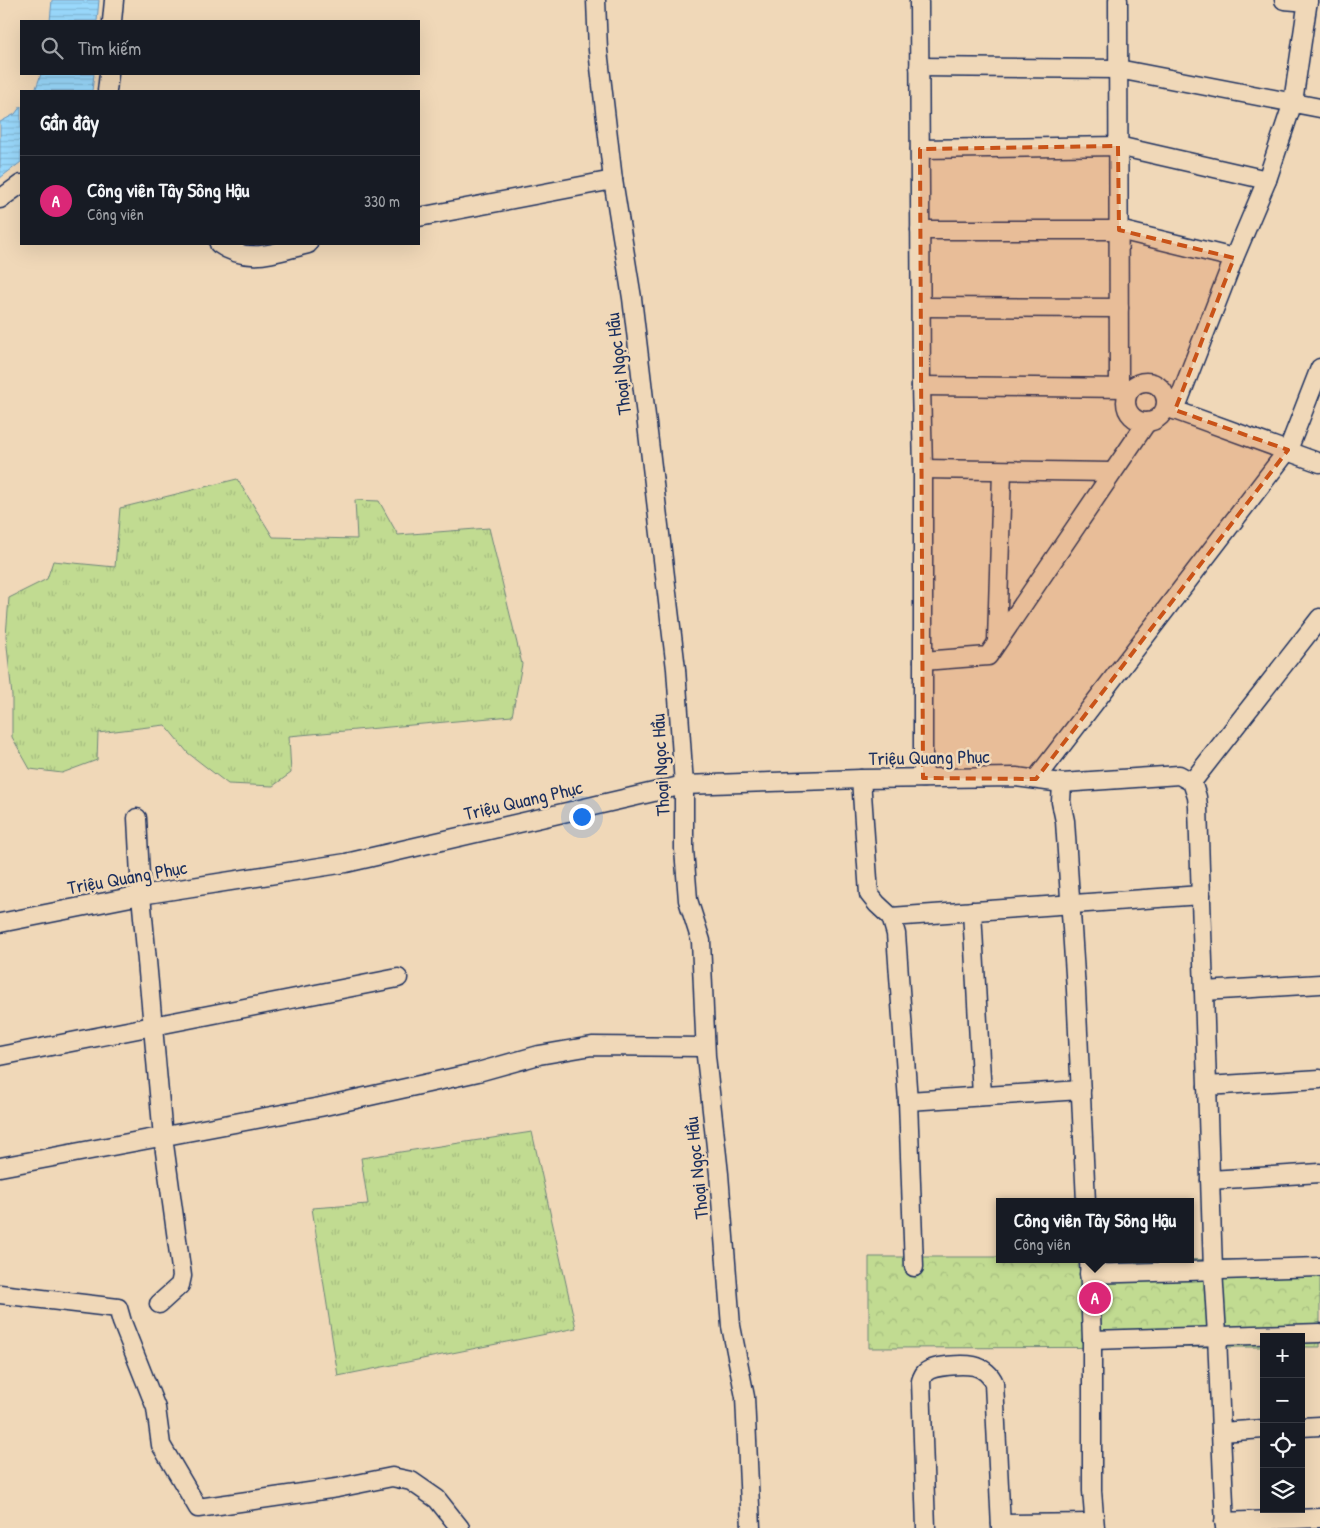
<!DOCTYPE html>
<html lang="vi">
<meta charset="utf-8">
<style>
body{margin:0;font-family:"Patrick Hand",sans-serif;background:#20242c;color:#f1f3f6}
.controls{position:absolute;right:15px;bottom:15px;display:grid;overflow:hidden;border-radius:0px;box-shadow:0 5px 20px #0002}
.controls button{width:45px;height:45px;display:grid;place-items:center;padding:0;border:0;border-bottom:1px solid #363941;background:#171b24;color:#f1f3f6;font:25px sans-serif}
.you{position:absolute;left:581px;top:816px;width:18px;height:18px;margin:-12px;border:4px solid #fff;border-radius:50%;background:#1a73e8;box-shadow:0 0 0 8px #1a73e833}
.badge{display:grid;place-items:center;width:32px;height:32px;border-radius:50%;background:#db2777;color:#fff;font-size:16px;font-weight:700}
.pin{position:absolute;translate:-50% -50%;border:2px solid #fff;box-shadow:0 1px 5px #0006}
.popup{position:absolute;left:996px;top:1198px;width:198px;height:65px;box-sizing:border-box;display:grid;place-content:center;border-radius:0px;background:#171b24;filter:drop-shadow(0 1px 4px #0005);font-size:16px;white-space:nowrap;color:#9ea1a6}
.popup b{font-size:19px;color:#f1f3f6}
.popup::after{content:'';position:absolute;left:50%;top:100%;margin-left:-10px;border:10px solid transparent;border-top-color:#171b24}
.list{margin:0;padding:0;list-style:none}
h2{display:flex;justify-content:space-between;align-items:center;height:65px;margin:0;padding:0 20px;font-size:21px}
h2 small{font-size:16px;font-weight:400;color:#9ea1a6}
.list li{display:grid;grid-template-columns:32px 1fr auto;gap:15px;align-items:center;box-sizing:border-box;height:90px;padding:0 20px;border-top:1px solid #363941}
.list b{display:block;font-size:19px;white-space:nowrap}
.list p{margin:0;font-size:16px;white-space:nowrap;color:#9ea1a6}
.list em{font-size:16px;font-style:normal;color:#9ea1a6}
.icon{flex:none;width:28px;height:28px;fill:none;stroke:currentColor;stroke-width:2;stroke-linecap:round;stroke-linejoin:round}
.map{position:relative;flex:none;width:1320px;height:1528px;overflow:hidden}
.search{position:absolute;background:#171b24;box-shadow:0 5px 20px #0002;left:20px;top:20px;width:400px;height:55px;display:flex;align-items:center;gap:12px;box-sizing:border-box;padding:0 18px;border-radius:0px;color:#9ea1a6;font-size:19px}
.panel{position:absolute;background:#171b24;box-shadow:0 5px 20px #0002;left:20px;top:90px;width:400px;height:155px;border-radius:0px}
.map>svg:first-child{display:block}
</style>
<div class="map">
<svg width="1320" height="1528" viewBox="0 0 1320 1528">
<defs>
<pattern id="grass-tufts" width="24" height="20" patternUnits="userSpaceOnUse" patternTransform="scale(1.25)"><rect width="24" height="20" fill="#c1db91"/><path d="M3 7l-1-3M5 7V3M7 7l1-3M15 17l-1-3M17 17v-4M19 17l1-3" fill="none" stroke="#a5bc7f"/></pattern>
<pattern id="park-crowns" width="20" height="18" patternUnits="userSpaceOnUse" patternTransform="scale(1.25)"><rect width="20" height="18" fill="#c1db91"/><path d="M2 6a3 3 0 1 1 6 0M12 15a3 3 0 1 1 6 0" fill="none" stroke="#a5bc7f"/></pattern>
<pattern id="water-rules" width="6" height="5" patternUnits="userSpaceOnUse" patternTransform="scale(1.25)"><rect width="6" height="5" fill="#9ad9fc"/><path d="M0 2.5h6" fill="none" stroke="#84bbda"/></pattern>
</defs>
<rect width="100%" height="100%" fill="#f0d8b8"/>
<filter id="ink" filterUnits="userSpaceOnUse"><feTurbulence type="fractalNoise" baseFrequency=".02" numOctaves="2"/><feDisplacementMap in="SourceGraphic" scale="10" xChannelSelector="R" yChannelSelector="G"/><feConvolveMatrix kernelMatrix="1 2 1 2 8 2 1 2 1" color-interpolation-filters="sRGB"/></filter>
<g filter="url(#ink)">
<g fill="url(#grass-tufts)" stroke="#6e8578">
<polygon points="237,479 273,537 357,539 355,500 379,501 398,535 489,528 522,664 512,716 289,736 291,773 273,786 228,784 188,753 165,725 98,733 97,760 62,773 30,769 12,737 12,696 6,636 9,598 47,579 53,561 115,567 120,508"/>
<polygon points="532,1132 576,1328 338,1376 312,1208 368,1204 361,1158"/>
</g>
<polygon fill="url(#park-crowns)" stroke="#6e8578" points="869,1257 1000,1257 1000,1259 1320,1260 1320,1347 1301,1347 1301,1337 1264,1337 1264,1347 869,1348"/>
<g fill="url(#water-rules)" stroke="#6795bd">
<polygon points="52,0 99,0 97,21 50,21"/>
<polygon points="41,74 94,74 92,91 35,91"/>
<polygon points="21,106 21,162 0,178 0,122 15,114"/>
</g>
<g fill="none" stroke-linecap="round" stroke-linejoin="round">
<g stroke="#1b2f5e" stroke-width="21">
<g id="minor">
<polyline points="596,0 598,50 613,180 632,298 676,669 684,785 684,849 688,900 701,941 706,1056 719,1174 731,1326 745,1397 751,1528"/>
<polyline points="919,0 921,386 923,469 923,778"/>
<polyline points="1118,0 1119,387"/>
<polyline points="1284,0 1308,2"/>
<polyline points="112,21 114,0"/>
<polyline points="919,67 1118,69 1320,108"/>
<polyline points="107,91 109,74"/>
<polyline points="920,149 1118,146 1267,180"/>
<polyline points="0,199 21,184"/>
<polyline points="419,217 613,180"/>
<polyline points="920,230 1119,230 1234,258"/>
<path d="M 219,244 C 249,265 276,252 308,244"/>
<polyline points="921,307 1119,308"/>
<circle cx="1146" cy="402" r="20"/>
<polyline points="921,386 1131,388"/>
<polyline points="1166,407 1320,463"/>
<polyline points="1175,410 1234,258 1267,180 1293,102 1308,0"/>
<polyline points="923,469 1111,472"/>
<polyline points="997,642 1002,471"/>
<polyline points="923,661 988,656 1147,422"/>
<polyline points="861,779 869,894 877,904 891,917 896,934 908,1101 914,1267"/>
<polyline points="1036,779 1288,450 1320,368"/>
<polyline points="1192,782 1320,618"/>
<polyline points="1062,783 1061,802 1065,821 1076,990 1086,1202"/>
<polyline points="137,818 141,895 163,1137 182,1276 180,1285 159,1304"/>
<polyline points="972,911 982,1096"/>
<polyline points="891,917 1201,895"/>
<polyline points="0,923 141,895 346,863 684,785 861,779 1016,777 1062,783 1179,775 1192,782 1197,797 1198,807 1213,1270 1217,1335 1225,1528"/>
<polyline points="1204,991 1320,984"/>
<polyline points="0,1056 398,978"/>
<polyline points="1207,1086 1320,1079"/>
<polyline points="908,1101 1081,1090"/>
<polyline points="0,1167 320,1107 478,1072 539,1055 592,1046 705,1047"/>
<polyline points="1210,1180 1320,1173"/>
<polyline points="1089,1259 1092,1340 1092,1491 1095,1528"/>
<polyline points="1089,1274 1320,1267"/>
<polyline points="0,1294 118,1308 122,1322 156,1408 161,1445 198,1508 337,1488 392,1477 411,1481 437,1499 460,1528"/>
<polyline points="1092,1340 1320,1333"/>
<polyline points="1301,1427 1320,1426"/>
<polyline points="1221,1432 1264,1429"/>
<polyline points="1224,1522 1320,1518"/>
<polyline points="1001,1524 1094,1523"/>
<path d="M 926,1528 L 921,1381 C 922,1378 923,1375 925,1373 C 932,1365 964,1364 974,1366 C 983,1368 991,1375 994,1383 L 1001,1528"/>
</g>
</g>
<use href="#minor" stroke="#f0d8b8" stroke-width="18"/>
</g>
</g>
<path fill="#c95318" fill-opacity="0.2" stroke="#c95318" stroke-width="4" stroke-dasharray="10 6" stroke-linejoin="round" d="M 1118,146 L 1119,230 L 1234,258 L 1175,410 L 1288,450 L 1036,779 L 923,778 L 920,149 Z"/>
<g text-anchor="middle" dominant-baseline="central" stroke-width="5" stroke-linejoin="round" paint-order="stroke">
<g font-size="19" fill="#1b2f5e" stroke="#f0d8b8">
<text transform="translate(618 364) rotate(-97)">Thoại Ngọc Hầu</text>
<text transform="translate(929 757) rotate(-1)">Triệu Quang Phục</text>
<text transform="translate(660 765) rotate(-93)">Thoại Ngọc Hầu</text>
<text transform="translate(523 800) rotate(-13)">Triệu Quang Phục</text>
<text transform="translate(127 877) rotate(-10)">Triệu Quang Phục</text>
<text transform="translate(696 1168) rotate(-96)">Thoại Ngọc Hầu</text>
</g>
</g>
</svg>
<div class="controls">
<button>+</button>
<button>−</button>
<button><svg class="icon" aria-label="locate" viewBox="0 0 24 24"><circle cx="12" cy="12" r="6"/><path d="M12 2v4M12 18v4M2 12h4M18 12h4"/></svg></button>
<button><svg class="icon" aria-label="layers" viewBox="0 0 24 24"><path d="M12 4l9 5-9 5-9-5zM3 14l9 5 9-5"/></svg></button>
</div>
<div class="you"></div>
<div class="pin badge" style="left:1095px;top:1298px">A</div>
<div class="popup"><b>Công viên Tây Sông Hậu</b>Công viên</div>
<div class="search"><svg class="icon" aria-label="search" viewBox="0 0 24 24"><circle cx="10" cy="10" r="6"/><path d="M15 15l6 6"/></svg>Tìm kiếm</div>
<section class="panel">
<h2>Gần đây<small></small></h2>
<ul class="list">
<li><span class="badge">A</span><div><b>Công viên Tây Sông Hậu</b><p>Công viên</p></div><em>330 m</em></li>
</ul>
</section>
</div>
